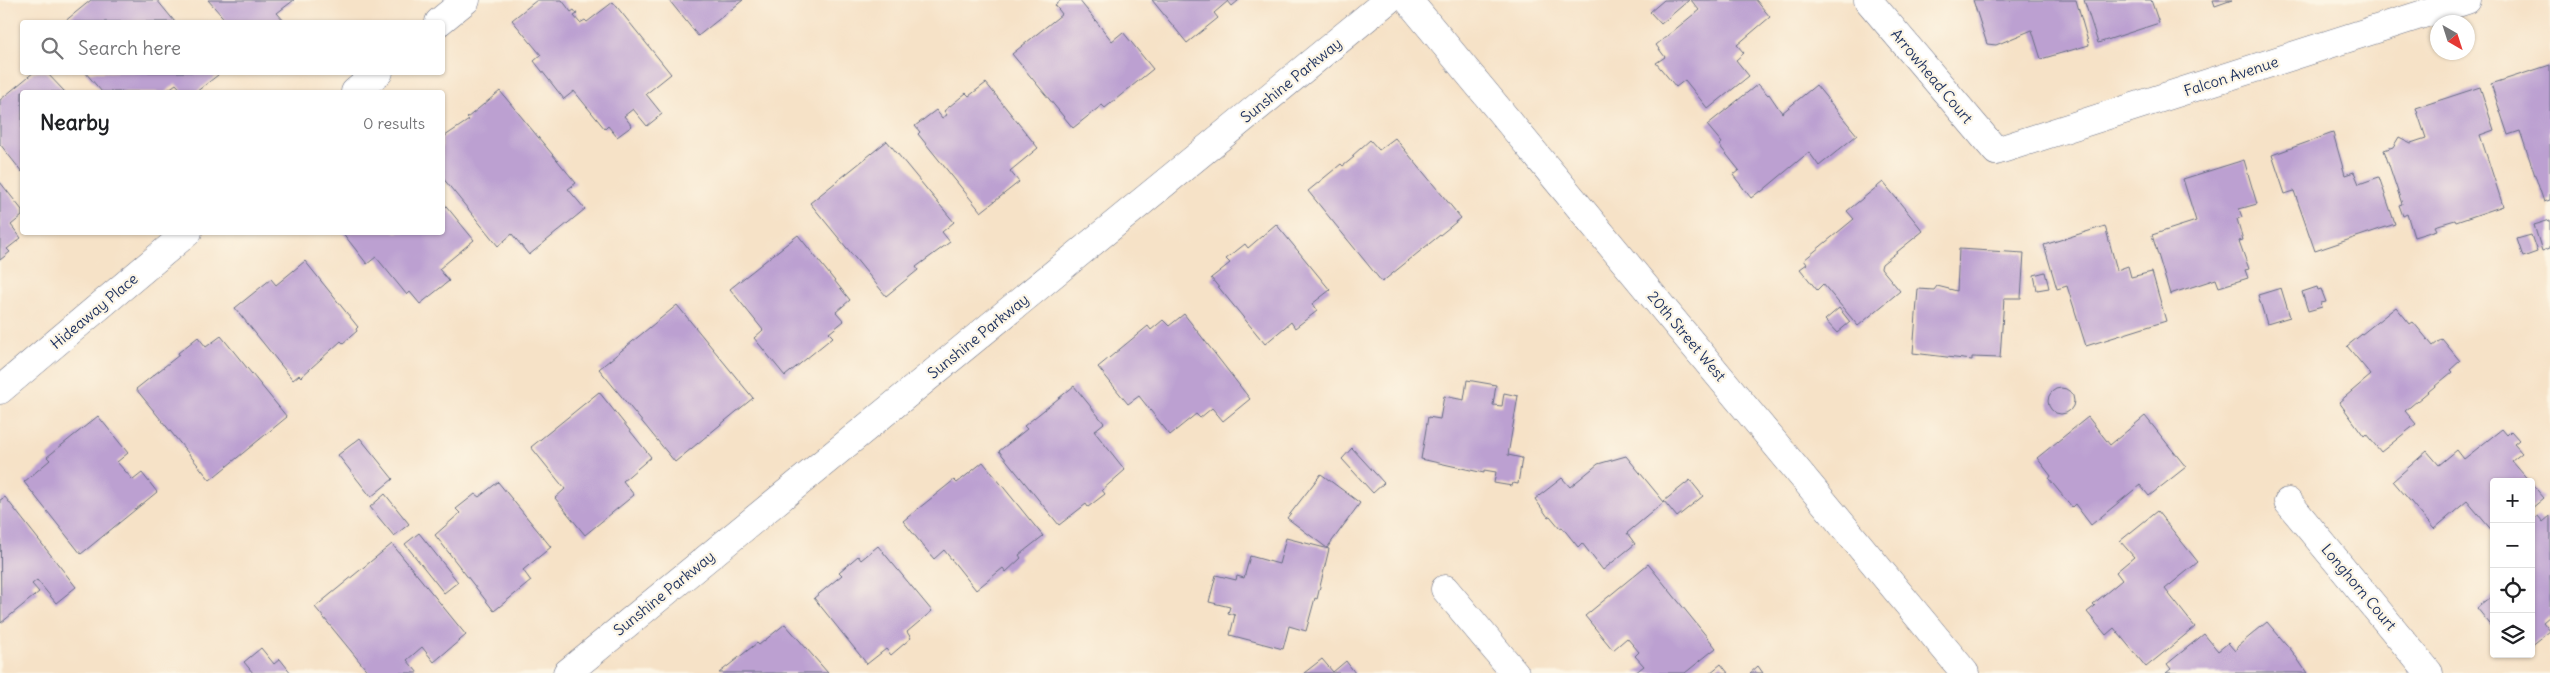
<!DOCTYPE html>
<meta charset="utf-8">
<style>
body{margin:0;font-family:Delius,sans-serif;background:#f6f6f6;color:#202124}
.controls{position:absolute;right:15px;bottom:15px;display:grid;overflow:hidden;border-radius:5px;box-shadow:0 1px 4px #0004}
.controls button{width:45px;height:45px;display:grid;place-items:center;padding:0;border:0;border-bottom:1px solid #e0e0e0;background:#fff;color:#202124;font:25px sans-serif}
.compass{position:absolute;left:2430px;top:15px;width:45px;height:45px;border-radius:50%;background:#fff;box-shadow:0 1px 4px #0004;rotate:141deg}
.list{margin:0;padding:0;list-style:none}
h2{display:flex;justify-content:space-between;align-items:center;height:65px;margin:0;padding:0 20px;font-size:21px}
h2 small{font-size:16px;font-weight:400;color:#757577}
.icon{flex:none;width:28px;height:28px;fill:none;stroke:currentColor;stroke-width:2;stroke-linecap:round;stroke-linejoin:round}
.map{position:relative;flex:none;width:2550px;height:673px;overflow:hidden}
.search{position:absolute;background:#fff;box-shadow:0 1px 4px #0004;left:20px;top:20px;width:425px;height:55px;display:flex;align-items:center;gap:12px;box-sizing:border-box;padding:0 18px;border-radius:5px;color:#757577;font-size:19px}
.panel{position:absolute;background:#fff;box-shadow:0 1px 4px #0004;left:20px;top:90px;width:425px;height:145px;border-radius:5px}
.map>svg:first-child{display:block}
</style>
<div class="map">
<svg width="2550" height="673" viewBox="0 0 2550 673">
<rect width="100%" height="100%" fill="#fcf5e5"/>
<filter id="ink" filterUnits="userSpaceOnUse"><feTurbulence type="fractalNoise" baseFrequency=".02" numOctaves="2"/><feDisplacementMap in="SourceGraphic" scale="10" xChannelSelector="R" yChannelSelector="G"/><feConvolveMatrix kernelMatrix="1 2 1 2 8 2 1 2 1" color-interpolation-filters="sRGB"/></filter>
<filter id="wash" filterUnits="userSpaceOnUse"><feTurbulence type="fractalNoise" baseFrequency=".0096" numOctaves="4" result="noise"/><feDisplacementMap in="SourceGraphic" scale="20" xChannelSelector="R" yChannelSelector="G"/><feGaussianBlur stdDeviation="1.12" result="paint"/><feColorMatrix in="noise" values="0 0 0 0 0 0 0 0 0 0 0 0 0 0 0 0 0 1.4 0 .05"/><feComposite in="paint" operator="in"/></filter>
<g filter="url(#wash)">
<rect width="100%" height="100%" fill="#f6e2c7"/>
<g id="blocks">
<g fill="#bca0d1">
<polygon points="91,0 157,0 175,22 64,22"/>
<polygon points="208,0 294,0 277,13 285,22 227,22"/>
<polygon points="537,0 562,0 571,12 574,10 577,14 574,16 580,23 585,20 587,22 613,2 671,74 646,94 662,114 647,126 633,109 624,116 632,126 617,137 608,126 605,129 574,91 564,99 534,61 541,55 512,20"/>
<polygon points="669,0 743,0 698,36"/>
<polygon points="1061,0 1079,0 1112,41 1123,32 1153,69 1105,108 1102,105 1073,128 1012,54 1062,14 1055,5"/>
<polygon points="1152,0 1239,0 1232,6 1228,1 1214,13 1218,18 1187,43"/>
<polygon points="1664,0 1689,0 1661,24 1650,12"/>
<polygon points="1691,0 1756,0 1770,17 1737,45 1744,53 1736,60 1749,76 1708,109 1685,80 1676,87 1656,63 1665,57 1656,45 1699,10"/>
<polygon points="1973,0 2076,0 2089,45 2041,59 2032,30 1996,45 1987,44"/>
<polygon points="2084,0 2151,0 2159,23 2098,43"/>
<polygon points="2213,0 2232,0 2215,6"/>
<polygon points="2550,65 2550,200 2544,202 2520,131 2508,135 2491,84"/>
<polygon points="34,72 46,72 65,92 22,92 22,172 0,144 0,100"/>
<polygon points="85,72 216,72 218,75 196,92 183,92 176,84 165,92 102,92"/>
<polygon points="986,83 1038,148 1010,171 1019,182 981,212 918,134 920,132 915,126 936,110 942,118 947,115 944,111 966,93 969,96"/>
<polygon points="1758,84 1768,95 1769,94 1782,113 1816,85 1857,135 1819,166 1809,152 1761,192 1760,191 1751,198 1733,175 1739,170 1719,145 1722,143 1707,125"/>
<polygon points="2480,87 2494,130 2480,135 2503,206 2456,222 2455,220 2435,226 2437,230 2414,237 2407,214 2403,216 2399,205 2402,204 2384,150 2393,147 2399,137 2411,143 2426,138 2416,108"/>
<polygon points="500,91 576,183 568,189 585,209 529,255 512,234 498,246 442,177 442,138 469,120 467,118"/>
<polygon points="2333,133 2345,175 2354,172 2359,184 2379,177 2395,224 2315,251 2294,191 2285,194 2272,155"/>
<polygon points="1395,138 1461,218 1382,282 1308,191 1341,164 1343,166 1354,157 1352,156 1370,140 1379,150"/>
<polygon points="887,141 954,222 942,232 950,242 916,267 918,270 886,296 810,203"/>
<polygon points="2244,160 2257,204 2239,209 2242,217 2237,219 2243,240 2239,241 2249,269 2245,270 2248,278 2219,287 2216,279 2170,294 2152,235 2196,221 2183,179"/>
<polygon points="0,182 22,210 22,216 11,225 21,238 7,249 10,252 0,260"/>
<polygon points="1883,182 1923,231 1882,264 1881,268 1900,291 1858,326 1823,284 1817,290 1800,269 1807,264 1804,260 1854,219 1847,211"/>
<polygon points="442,201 474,240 439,269 449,281 420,304 410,292 407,295 376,257 367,264 342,232 442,232"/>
<polygon points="2550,220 2550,248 2542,251 2534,225"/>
<polygon points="1276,224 1330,290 1312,304 1317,311 1295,328 1291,322 1265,344 1211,278 1230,263 1226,259 1245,244 1248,248"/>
<polygon points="2105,226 2117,270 2128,266 2131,277 2152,272 2166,321 2086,346 2067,286 2057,289 2044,245"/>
<polygon points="798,235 850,300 836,312 844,321 829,333 833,337 785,376 754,338 763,330 730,289"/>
<polygon points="2531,235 2537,252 2523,257 2517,239"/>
<polygon points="1959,249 2024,253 2021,298 2004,298 2000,358 1972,357 1972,360 1913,353 1918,289 1934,290 1937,286 1957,291"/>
<polygon points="305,261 358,327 356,329 357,331 343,343 341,341 301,377 299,375 293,380 235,308 271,279 276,285"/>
<polygon points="2045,272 2049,288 2037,290 2034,275"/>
<polygon points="2317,287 2318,290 2321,289 2326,302 2321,303 2322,307 2308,311 2302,292"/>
<polygon points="2281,288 2290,317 2267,324 2258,295"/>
<polygon points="677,305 753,398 675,462 599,369"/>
<polygon points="2396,307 2410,324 2413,322 2433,346 2442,339 2460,361 2450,370 2452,372 2405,411 2416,424 2381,452 2366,434 2364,436 2339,402 2371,375 2347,346"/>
<polygon points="1839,308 1850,322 1837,333 1825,320"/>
<polygon points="1184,314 1250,399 1223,421 1212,408 1200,418 1196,414 1170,435 1139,396 1128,404 1098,367 1148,326 1151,330 1163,320 1169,326"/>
<polygon points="221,336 287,417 210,480 136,389 179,355 178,353 198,337 206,347"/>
<polygon points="1467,380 1496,385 1493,405 1502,406 1504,393 1518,396 1508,455 1522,458 1518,484 1513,483 1512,486 1494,483 1496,472 1484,470 1484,473 1421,459 1428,417 1440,419 1444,396 1464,400"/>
<polygon points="1074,386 1104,423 1094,431 1125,470 1102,490 1105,494 1088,507 1086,504 1059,525 999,451 1027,429 1024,426"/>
<circle cx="2061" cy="401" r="13"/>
<polygon points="599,392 651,457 623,481 634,495 585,535 555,498 565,489 531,447"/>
<polygon points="98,416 128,453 117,462 133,480 142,473 157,492 81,554 24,482 50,460 47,457"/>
<polygon points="2145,416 2186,467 2149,496 2140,485 2091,525 2075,504 2072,507 2049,479 2051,476 2037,458 2088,417 2110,445"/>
<polygon points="2502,429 2507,435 2511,431 2519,440 2514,444 2522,453 2512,461 2530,482 2494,482 2494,533 2467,501 2434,529 2393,481 2427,451 2439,465 2457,450 2464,459"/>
<polygon points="360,438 393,479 371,497 338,455"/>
<polygon points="1352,448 1384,483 1373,493 1342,459"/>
<polygon points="1626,456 1664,502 1627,533 1635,544 1603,570 1582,543 1578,547 1562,527 1560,528 1550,516 1548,517 1535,499 1562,478 1570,487 1598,464"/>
<polygon points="983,462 1043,536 1019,555 1021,558 1006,572 1003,568 976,590 944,550 934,559 903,521 954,480 957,483"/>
<polygon points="1321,474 1360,503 1327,548 1287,518"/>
<polygon points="1690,480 1703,496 1677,517 1664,501"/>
<polygon points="498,482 551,547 523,570 531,581 494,611 435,535 460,513 456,509 475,494 479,497"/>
<polygon points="2531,483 2544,498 2531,509"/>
<polygon points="385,494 409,524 394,536 370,507"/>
<polygon points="5,497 76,587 56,603 37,580 32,584 39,592 1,623 0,500"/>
<polygon points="2157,511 2198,562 2165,589 2195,627 2146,667 2114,628 2106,635 2087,612 2095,606 2093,604 2122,580 2116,572 2134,557 2120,541"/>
<polygon points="2538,516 2543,522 2550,516 2550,616 2543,622 2550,631 2531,646 2531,521"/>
<polygon points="419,533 458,582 444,593 405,544"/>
<polygon points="1286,538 1329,549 1317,599 1315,598 1306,631 1289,626 1283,649 1230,635 1235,615 1228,613 1230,607 1209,602 1216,575 1236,580 1237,576 1244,578 1250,556 1279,564"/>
<polygon points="392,544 466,635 434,662 422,647 407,660 418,673 369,673 315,607"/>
<polygon points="878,546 932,611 907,632 911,638 891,655 886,649 867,664 814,598 842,575 839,572 858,556 861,560"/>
<polygon points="1648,564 1716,648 1685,673 1635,673 1644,666 1635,656 1639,652 1627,638 1613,650 1585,616"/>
<polygon points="2494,595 2494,629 2477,608"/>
<polygon points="2267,622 2292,651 2307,673 2166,673 2171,669 2167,664 2204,634 2218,651 2228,643 2235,651 2238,646"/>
<polygon points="785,624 828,673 719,673 757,643 759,645"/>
<polygon points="261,648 274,664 280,659 291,673 253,673 244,662"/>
<polygon points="1322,659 1333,672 1346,661 1355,673 1304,673"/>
<polygon points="1721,664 1728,673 1710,673"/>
<polygon points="1758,666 1763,673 1750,673"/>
</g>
</g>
</g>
<g filter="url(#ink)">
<use href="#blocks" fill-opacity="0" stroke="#686e83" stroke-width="1"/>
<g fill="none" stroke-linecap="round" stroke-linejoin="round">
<g stroke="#686e83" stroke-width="29">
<g id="minor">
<polyline points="1408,0 1965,673"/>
<polyline points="1868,0 1996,151 2467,0"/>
<polyline points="439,22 466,0"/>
<polyline points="355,92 379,72"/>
<polyline points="0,390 188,232"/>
<polyline points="2288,502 2429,673"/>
<polyline points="1445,589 1515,673"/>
<polyline points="567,673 1388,0"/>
</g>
</g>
<use href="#minor" stroke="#fff" stroke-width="28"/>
</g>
</g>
<g text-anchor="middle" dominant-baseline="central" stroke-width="4.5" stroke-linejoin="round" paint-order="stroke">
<g font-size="15" fill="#1b2f5e" stroke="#fcf5e5">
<text transform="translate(1932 76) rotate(50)">Arrowhead Court</text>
<text transform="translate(2231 76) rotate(-18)">Falcon Avenue</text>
<text transform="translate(1291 80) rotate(-39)">Sunshine Parkway</text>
<text transform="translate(94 311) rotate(-40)">Hideaway Place</text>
<text transform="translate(978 336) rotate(-39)">Sunshine Parkway</text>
<text transform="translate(1687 336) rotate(50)">20th Street West</text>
<text transform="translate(2359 587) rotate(50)">Longhorn Court</text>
<text transform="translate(664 593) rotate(-39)">Sunshine Parkway</text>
</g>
</g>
</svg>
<div class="controls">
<button>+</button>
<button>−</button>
<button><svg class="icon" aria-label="locate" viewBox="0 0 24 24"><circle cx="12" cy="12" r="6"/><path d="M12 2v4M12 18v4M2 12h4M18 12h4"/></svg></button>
<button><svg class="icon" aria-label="layers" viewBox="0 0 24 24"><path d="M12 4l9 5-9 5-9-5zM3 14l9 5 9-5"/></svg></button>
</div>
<svg class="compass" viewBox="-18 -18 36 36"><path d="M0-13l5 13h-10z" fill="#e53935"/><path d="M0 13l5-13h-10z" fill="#757577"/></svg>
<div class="search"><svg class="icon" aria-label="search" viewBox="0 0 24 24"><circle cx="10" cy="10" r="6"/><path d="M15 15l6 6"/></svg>Search here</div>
<section class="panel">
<h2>Nearby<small>0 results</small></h2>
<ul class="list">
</ul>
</section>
</div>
